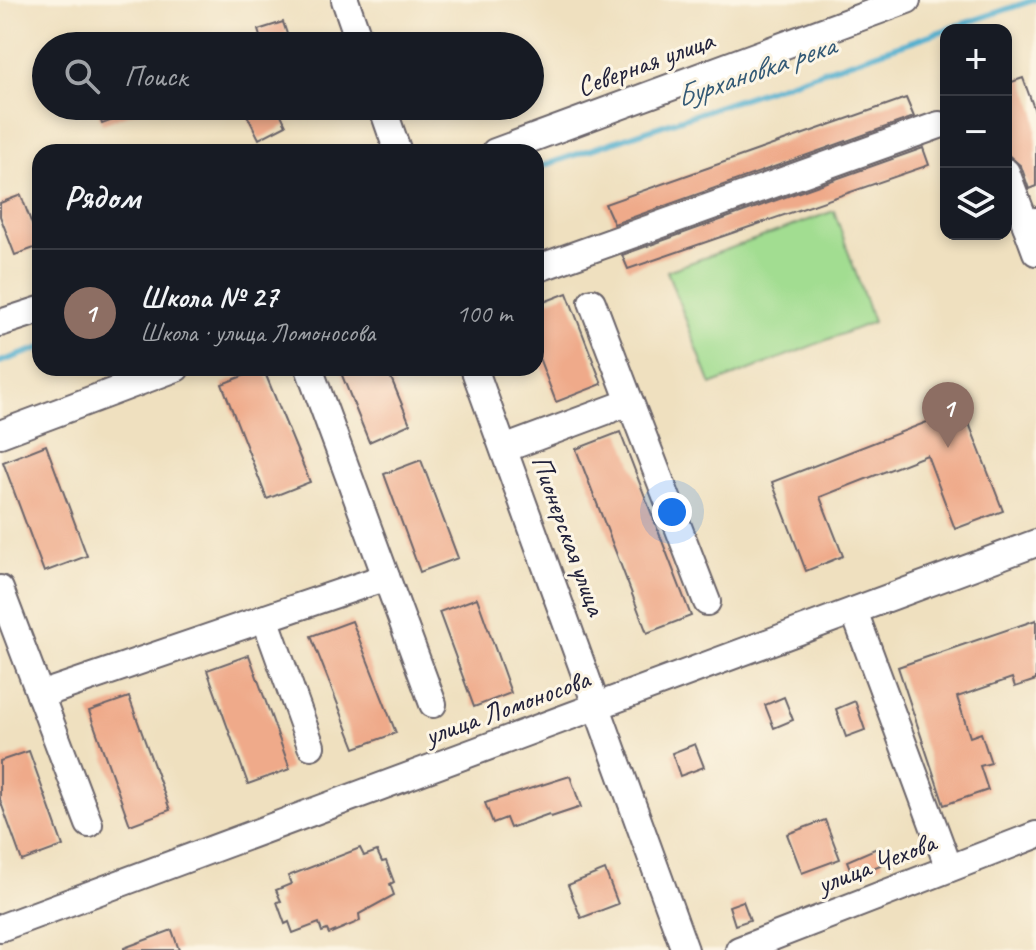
<!DOCTYPE html>
<html lang="ru">
<meta charset="utf-8">
<style>
body{margin:0;font-family:Caveat,sans-serif;background:#20242c;color:#f1f3f6}
.controls{position:absolute;right:24px;top:24px;display:grid;overflow:hidden;border-radius:16px;box-shadow:0 4px 12px #0003}
.controls button{width:72px;height:72px;display:grid;place-items:center;padding:0;border:0;border-bottom:2px solid #363941;background:#171b24;color:#f1f3f6;font:40px sans-serif}
.you{position:absolute;left:672px;top:512px;width:28px;height:28px;margin:-20px;border:6px solid #fff;border-radius:50%;background:#1a73e8;box-shadow:0 0 0 12px #1a73e833}
.badge{display:grid;place-items:center;width:52px;height:52px;border-radius:50%;background:#db2777;color:#fff;font-size:26px;font-weight:700}
.pin{position:absolute;translate:-50% -66px;filter:drop-shadow(0 2px 4px #0008)}
.pin::after{content:'';position:absolute;top:42px;width:28px;height:24px;background:inherit;clip-path:polygon(0 0,100% 0,50% 100%)}
.list{margin:0;padding:0;list-style:none}
h2{display:flex;justify-content:space-between;align-items:center;height:104px;margin:0;padding:0 32px;font-size:34px}
h2 small{font-size:26px;font-weight:400;color:#9ea1a6}
.list li{display:grid;grid-template-columns:52px 1fr auto;gap:24px;align-items:center;box-sizing:border-box;height:128px;padding:0 32px;border-top:2px solid #363941}
.list b{display:block;font-size:30px;white-space:nowrap}
.list p{margin:0;font-size:26px;white-space:nowrap;color:#9ea1a6}
.list em{font-size:26px;font-style:normal;color:#9ea1a6}
.icon{flex:none;width:44px;height:44px;fill:none;stroke:currentColor;stroke-width:2;stroke-linecap:round;stroke-linejoin:round}
.map{position:relative;flex:none;width:1036px;height:950px;overflow:hidden}
.search{position:absolute;background:#171b24;box-shadow:0 4px 12px #0003;left:32px;top:32px;width:512px;height:88px;display:flex;align-items:center;gap:20px;box-sizing:border-box;padding:0 28px;border-radius:44px;color:#9ea1a6;font-size:30px}
.panel{position:absolute;background:#171b24;box-shadow:0 4px 12px #0003;left:32px;top:144px;width:512px;height:232px;border-radius:24px}
.map>svg:first-child{display:block}
</style>
<div class="map">
<svg width="1036" height="950" viewBox="0 0 1036 950">
<rect width="100%" height="100%" fill="#fcf5e5"/>
<filter id="ink" filterUnits="userSpaceOnUse"><feTurbulence type="fractalNoise" baseFrequency=".0125" numOctaves="2"/><feDisplacementMap in="SourceGraphic" scale="16" xChannelSelector="R" yChannelSelector="G"/><feConvolveMatrix kernelMatrix="1 2 1 2 8 2 1 2 1" color-interpolation-filters="sRGB"/></filter>
<filter id="wash" filterUnits="userSpaceOnUse"><feTurbulence type="fractalNoise" baseFrequency=".006" numOctaves="4" result="noise"/><feDisplacementMap in="SourceGraphic" scale="32" xChannelSelector="R" yChannelSelector="G"/><feGaussianBlur stdDeviation="1.8" result="paint"/><feColorMatrix in="noise" values="0 0 0 0 0 0 0 0 0 0 0 0 0 0 0 0 0 1.4 0 .05"/><feComposite in="paint" operator="in"/></filter>
<g filter="url(#wash)">
<rect width="100%" height="100%" fill="#efe0bf"/>
<polygon fill="#a2dd91" stroke="#628066" stroke-width="2" points="834,211 873,322 711,385 667,271"/>
<g fill="none" stroke-linecap="round" stroke-linejoin="round">
<g stroke="#50aece" stroke-width="6">
<polyline points="536,168 1034,0"/>
<polyline points="0,362 40,348"/>
</g>
</g>
<g id="blocks">
<g fill="#efaa8a">
<polygon points="283,22 291,46 263,46 258,30"/>
<polygon points="1023,78 1036,114 1036,186 1029,189 1021,166 1006,153 1006,84"/>
<polygon points="906,98 914,117 614,224 605,204"/>
<polygon points="96,106 146,106 146,108 102,124"/>
<polygon points="269,106 277,106 286,125 259,139 247,115"/>
<polygon points="923,148 929,165 628,269 622,255"/>
<polygon points="21,195 40,246 15,255 0,216 0,203"/>
<polygon points="567,293 602,384 556,402 536,350 536,305"/>
<polygon points="263,368 310,482 267,499 222,384"/>
<polygon points="339,368 387,368 410,424 369,442"/>
<polygon points="963,408 1003,511 955,529 927,455 820,497 843,556 806,571 772,482"/>
<polygon points="620,432 691,616 647,633 576,449"/>
<polygon points="46,445 87,556 44,572 3,462"/>
<polygon points="421,460 458,558 420,572 384,474"/>
<polygon points="477,598 511,693 474,707 439,612"/>
<polygon points="1036,620 1036,680 1015,687 1012,678 957,697 970,737 981,733 991,763 980,766 988,790 944,805 898,667"/>
<polygon points="352,621 396,733 355,748 311,636"/>
<polygon points="249,655 290,769 248,784 207,670"/>
<polygon points="129,697 170,810 130,825 89,711"/>
<polygon points="784,697 793,720 774,728 765,705"/>
<polygon points="855,701 865,730 846,737 836,709"/>
<polygon points="695,744 704,767 680,776 672,753"/>
<polygon points="29,751 63,846 22,861 0,800 0,761"/>
<polygon points="570,776 581,807 551,817 549,814 510,828 506,818 493,823 485,803"/>
<polygon points="825,820 840,859 802,873 787,834"/>
<polygon points="360,848 364,856 377,851 382,862 386,861 394,882 390,884 394,895 359,914 360,921 329,934 327,930 322,932 319,923 293,933 289,922 285,924 277,902 281,901 276,890 291,884 288,876"/>
<polygon points="877,848 883,864 853,876 847,861"/>
<polygon points="605,870 618,904 581,918 568,885"/>
<polygon points="743,901 750,920 735,925 729,906"/>
<polygon points="172,930 179,950 124,950 124,948"/>
</g>
</g>
</g>
<g filter="url(#ink)">
<use href="#blocks" fill-opacity="0" stroke="#6a6469" stroke-width="2"/>
<g fill="none" stroke-linecap="round" stroke-linejoin="round">
<g stroke="#6a6469" stroke-width="30">
<g id="minor">
<polyline points="345,0 361,46"/>
<polyline points="382,106 398,152"/>
<polyline points="495,152 907,0"/>
<polyline points="1006,172 1026,225"/>
<polyline points="1036,221 1026,225 1036,252"/>
<polyline points="536,269 939,125"/>
<polyline points="592,302 630,402"/>
<polyline points="0,323 40,310"/>
<polyline points="309,368 433,704"/>
<polyline points="474,368 685,950"/>
<polyline points="0,434 176,368"/>
<polyline points="504,449 630,402 707,602"/>
<polyline points="0,589 89,824"/>
<polyline points="854,611 949,868"/>
<polyline points="265,618 311,746"/>
<polyline points="40,695 386,577"/>
<polyline points="0,928 1036,543"/>
<polyline points="739,950 1036,835"/>
</g>
</g>
<use href="#minor" stroke="#fff" stroke-width="26"/>
</g>
</g>
<g text-anchor="middle" dominant-baseline="central" stroke-width="6" stroke-linejoin="round" paint-order="stroke">
<g font-size="28" fill="#22223b" stroke="#fcf5e5">
<text transform="translate(645 63) rotate(-20)">Северная улица</text>
<text transform="translate(569 535) rotate(70)">Пионерская улица</text>
<text transform="translate(507 707) rotate(-20)">улица Ломоносова</text>
<text transform="translate(876 863) rotate(-21)">улица Чехова</text>
</g>
<g font-size="30" font-style="italic" fill="#345a76" stroke="#fcf5e5">
<text transform="translate(755 71) rotate(-19)">Бурхановка река</text>
</g>
</g>
</svg>
<div class="controls">
<button>+</button>
<button>−</button>
<button><svg class="icon" aria-label="layers" viewBox="0 0 24 24"><path d="M12 4l9 5-9 5-9-5zM3 14l9 5 9-5"/></svg></button>
</div>
<div class="you"></div>
<div class="pin badge" style="left:948px;top:448px;background:#8d6e63">1</div>
<div class="search"><svg class="icon" aria-label="search" viewBox="0 0 24 24"><circle cx="10" cy="10" r="6"/><path d="M15 15l6 6"/></svg>Поиск</div>
<section class="panel">
<h2>Рядом<small></small></h2>
<ul class="list">
<li><span class="badge" style="background:#8d6e63">1</span><div><b>Школа № 27</b><p>Школа · улица Ломоносова</p></div><em>100 m</em></li>
</ul>
</section>
</div>
